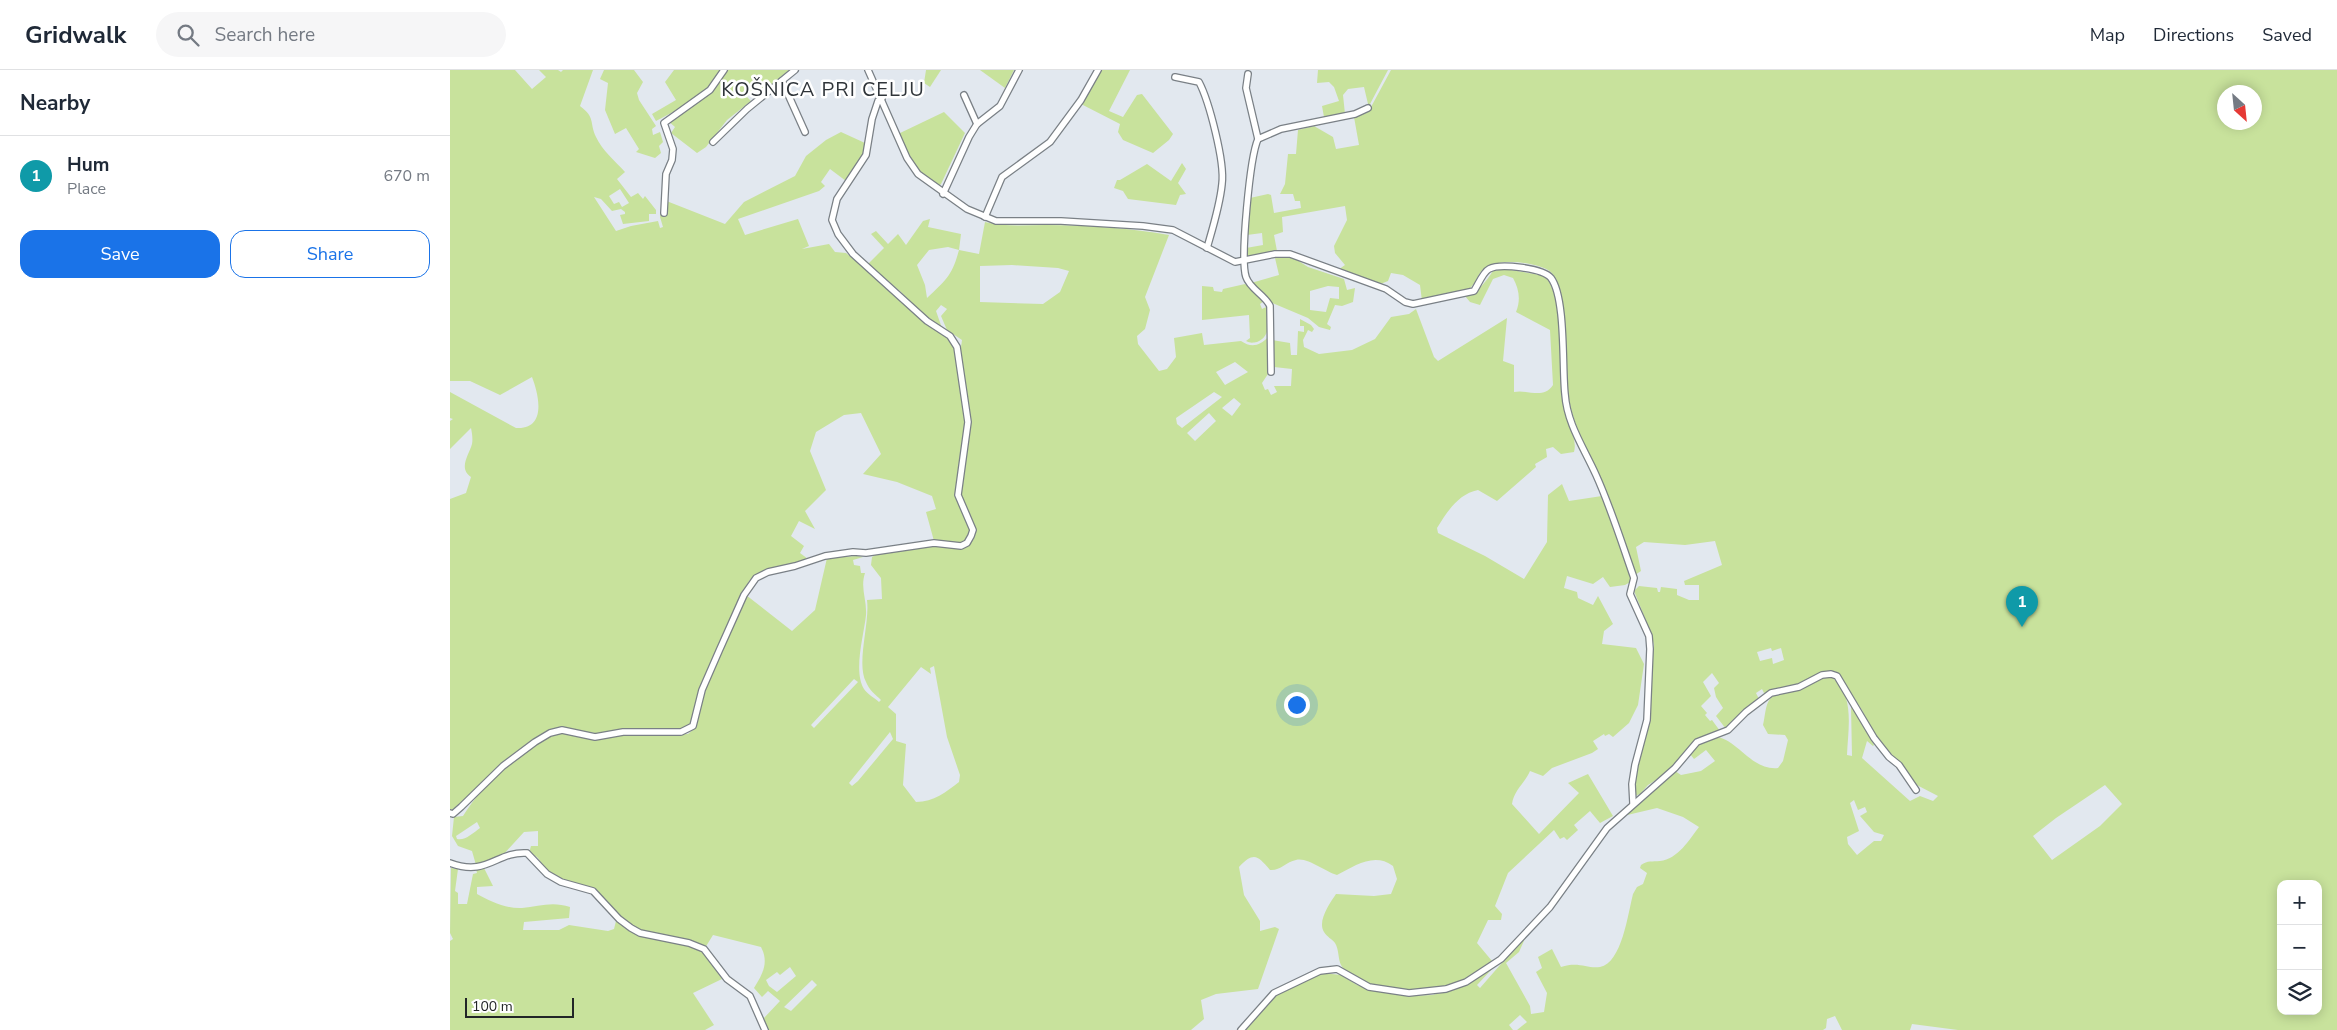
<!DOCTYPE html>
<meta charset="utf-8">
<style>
body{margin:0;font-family:"Nunito Sans",sans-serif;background:#f6f6f7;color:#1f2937}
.controls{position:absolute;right:15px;bottom:15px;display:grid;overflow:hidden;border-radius:10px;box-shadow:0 2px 12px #0003}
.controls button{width:45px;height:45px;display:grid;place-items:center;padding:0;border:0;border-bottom:1px solid #e0e1e3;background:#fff;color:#1f2937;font:25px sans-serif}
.compass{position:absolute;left:1767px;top:15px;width:45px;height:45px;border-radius:50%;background:#fff;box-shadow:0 2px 12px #0003;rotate:153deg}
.scale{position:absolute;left:15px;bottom:12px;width:109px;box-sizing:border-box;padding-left:5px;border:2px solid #222527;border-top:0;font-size:14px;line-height:18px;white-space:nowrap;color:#222527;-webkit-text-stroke:4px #fff;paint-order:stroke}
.you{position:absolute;left:846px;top:634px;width:18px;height:18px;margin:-12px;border:4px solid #fff;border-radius:50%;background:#1a73e8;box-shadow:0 0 0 8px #1a73e833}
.badge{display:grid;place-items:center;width:32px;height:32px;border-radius:50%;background:#1a73e8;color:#fff;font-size:16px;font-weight:700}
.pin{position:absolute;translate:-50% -41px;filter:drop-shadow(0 1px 2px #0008)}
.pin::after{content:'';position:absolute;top:26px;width:18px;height:15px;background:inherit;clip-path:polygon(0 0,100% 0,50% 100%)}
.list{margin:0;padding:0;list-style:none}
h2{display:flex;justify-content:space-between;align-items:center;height:65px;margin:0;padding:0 20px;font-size:21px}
h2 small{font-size:16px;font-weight:400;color:#747a83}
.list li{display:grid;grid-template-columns:32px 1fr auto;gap:15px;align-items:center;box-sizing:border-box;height:80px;padding:0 20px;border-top:1px solid #e0e1e3}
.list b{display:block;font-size:19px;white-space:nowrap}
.list p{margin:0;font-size:16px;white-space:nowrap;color:#747a83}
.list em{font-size:16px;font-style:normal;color:#747a83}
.actions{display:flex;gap:10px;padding:15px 20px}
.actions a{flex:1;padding:11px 0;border:1px solid #1a73e8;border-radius:15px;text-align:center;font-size:18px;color:#1a73e8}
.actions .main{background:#1a73e8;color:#fff}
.icon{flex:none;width:28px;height:28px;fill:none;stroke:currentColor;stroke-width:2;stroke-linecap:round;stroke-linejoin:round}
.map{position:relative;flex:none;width:1887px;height:960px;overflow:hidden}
header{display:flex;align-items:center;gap:30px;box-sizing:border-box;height:70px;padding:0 25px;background:#fff;border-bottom:1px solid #e0e1e3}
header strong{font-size:24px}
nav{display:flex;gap:28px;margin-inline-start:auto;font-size:18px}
.search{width:350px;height:45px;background:#f6f6f7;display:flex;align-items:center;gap:12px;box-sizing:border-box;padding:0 18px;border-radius:28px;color:#747a83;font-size:19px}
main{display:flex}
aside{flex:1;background:#fff}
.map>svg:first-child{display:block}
</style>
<header>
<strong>Gridwalk</strong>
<div class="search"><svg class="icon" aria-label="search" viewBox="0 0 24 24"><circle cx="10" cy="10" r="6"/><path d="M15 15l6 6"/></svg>Search here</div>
<nav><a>Map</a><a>Directions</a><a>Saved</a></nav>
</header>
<main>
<aside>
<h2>Nearby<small></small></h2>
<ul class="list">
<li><span class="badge" style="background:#0f9aa8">1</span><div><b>Hum</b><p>Place</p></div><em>670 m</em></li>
</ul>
<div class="actions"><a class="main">Save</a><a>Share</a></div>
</aside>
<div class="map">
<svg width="1887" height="960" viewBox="0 0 1887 960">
<rect width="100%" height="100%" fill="#e2e8ef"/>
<g fill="#c8e29c" fill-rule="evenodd">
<path d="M 0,0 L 65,0 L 82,19 L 96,7 L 89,0 L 108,0 L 111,2 L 113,0 L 143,0 L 130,36 C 146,48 139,52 146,67 C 152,80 165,91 175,102 L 167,109 L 181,127 L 188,123 L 193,129 L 195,126 L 206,140 L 206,144 L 199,144 L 199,151 L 173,154 L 170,145 L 175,144 L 175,142 L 171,139 L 162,141 L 151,129 L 144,127 L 166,161 L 181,156 L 208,151 L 210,158 L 213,157 L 210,147 L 214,130 L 275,154 L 294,132 L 345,106 L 356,86 L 376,70 L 391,62 L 415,73 L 414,82 L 396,111 L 380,99 L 371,112 L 375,116 L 369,121 L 288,149 L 295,165 L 348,149 L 359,176 L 352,179 L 379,174 L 385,182 L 396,183 L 498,268 L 504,278 L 517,352 L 506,427 L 521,462 C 512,479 501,473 484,471 L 476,442 L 486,439 L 482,426 L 447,412 L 413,404 L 431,384 L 411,343 L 394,345 L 366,362 L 360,381 L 376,420 L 355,441 L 365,459 L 349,451 L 341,466 L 354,476 L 350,483 L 358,489 L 308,504 L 299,511 L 249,619 L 241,654 L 234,658 L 153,664 L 106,658 L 70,679 L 45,699 L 9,737 L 0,740 L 0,429 L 16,423 L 21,407 C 8,398 19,385 22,374 C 23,369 22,363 21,358 L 0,379 L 0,351 L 3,349 L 0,348 L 0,322 L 66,358 C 97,360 89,325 82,307 L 50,325 L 20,311 L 0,311 ZM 170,119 L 179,133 L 172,137 L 169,132 L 164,134 L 159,126 Z"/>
<polygon points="154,0 184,0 193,12 187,23 189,30 206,56 202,59 203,65 210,62 213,72 209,76 211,83 205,88 186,82 189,79 176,58 165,64 155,40 158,13 150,9"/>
<polygon points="224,0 272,0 255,21 242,32 206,51 202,44 226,30 215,12"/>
<polygon points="275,0 339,0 307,27 301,23 297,27 301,31 277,50 256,77 247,83 221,63 225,57 217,50 245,33"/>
<polygon points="476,0 491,0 480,17 474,13"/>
<polygon points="530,0 564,0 555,18"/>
<polygon points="648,0 680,0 659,41 673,47 687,25 692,24 723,64 719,70 703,83 673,70 668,62 670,54 631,34"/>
<polygon points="868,0 938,0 920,34 918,34 914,17 898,19 893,25 895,44 874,47 872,36 889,31 884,17 879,12 867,13"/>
<path d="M 941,0 L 1887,0 L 1887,960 L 1508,960 L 1462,954 L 1460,960 L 1392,960 L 1385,946 L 1377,949 L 1376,958 L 1373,960 L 1067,960 L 1077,952 L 1070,945 L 1059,955 L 1063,960 L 794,960 L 827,925 L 846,914 L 873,903 L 891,905 L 907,915 L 921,919 L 962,926 L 982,925 L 1004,920 L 1043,898 L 1027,915 L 1030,918 L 1077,864 L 1069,882 L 1056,893 L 1080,936 L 1081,944 L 1094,942 L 1097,923 L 1086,902 L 1092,898 L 1088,887 L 1102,879 L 1111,897 C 1129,891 1137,899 1150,897 C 1172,893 1178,843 1183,824 L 1187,817 L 1193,814 L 1197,803 L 1190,798 L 1191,795 C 1198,790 1202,792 1210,791 C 1228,789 1239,770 1249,757 L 1233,747 L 1207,738 L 1173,746 L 1225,701 L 1231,705 L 1251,701 L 1265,691 L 1256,680 L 1244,689 L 1240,684 C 1277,638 1291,702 1328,698 L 1333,691 L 1338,670 L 1335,665 L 1318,664 L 1313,655 C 1315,648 1315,635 1320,629 C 1326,620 1372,606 1383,608 C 1405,626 1398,659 1397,685 L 1402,686 L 1401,636 L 1404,635 L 1424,675 L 1423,676 L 1417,671 L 1412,688 L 1460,731 L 1470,726 L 1483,731 L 1488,726 L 1461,712 L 1454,697 L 1425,667 L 1412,640 L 1387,602 L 1375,601 L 1349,614 L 1314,623 L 1312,619 L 1306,623 L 1309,629 L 1276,659 L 1266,646 L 1273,638 L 1266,627 L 1264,618 L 1269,613 L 1262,603 L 1253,612 L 1261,626 L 1251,636 L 1257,643 L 1255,645 L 1260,651 L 1262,650 L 1270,661 L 1247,669 L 1217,703 L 1198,715 L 1190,724 L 1185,726 L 1184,715 L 1187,697 L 1200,651 L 1201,595 L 1204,575 L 1201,563 L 1184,521 L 1189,516 L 1207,518 L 1208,522 L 1210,522 L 1211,517 L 1227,519 L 1227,525 L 1239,530 L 1249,530 L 1249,515 L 1235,515 L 1234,511 L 1272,495 L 1265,471 L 1235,475 L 1194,472 L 1186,477 L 1191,501 L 1185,505 C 1175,477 1166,448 1154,420 C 1142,388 1123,358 1118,324 C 1114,299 1121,213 1098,200 C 1084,192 1049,188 1035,198 C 1028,202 1026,214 1019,219 C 1007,227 986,228 972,231 L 970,215 L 953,205 L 941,203 L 938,211 L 928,215 L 888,200 L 895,195 L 885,183 L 884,176 L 897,150 L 895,136 L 832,147 L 833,162 L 824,165 L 827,181 L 796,187 L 796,178 L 813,175 L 812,163 L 797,165 L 800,128 L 818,124 L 821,125 L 824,143 L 851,138 L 850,131 L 845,131 L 843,124 L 830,124 L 835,114 L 838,84 L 846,84 L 848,60 L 864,56 L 883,67 L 886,79 L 909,75 L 904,47 L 916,43 L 921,37 ZM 1774,22 L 1804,22 L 1804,52 L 1774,52 ZM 1321,578 L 1322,581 L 1331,578 L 1334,590 L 1323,594 L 1322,588 L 1310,591 L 1307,582 ZM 1655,715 L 1672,734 L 1650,756 L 1602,790 L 1583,766 L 1606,748 ZM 1404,730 L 1408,740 L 1415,737 L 1417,742 L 1410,746 L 1424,762 L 1434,765 L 1431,771 L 1424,771 L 1407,785 L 1398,774 L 1397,767 L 1409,761 L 1400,733 ZM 1831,814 L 1868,814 L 1868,941 L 1831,941 Z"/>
<polygon points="494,42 515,63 491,114 488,117 467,99 448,64"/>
<polygon points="732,93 736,99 728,113 736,124 730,125 726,135 678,129 673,121 664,118 667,110 670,110 697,94 721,111"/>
<path d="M 480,149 L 478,157 L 511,164 L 509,180 L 529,184 L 535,152 C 555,157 576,155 596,155 C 637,155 679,158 719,165 L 695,227 L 700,240 L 695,259 L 687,266 L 688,274 L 709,301 L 717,299 L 726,287 L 724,268 L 752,263 L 754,275 L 791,271 C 801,278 810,276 818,267 L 818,304 L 812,313 L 815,320 L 818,319 L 821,325 L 827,322 L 824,316 L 841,316 L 842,299 L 824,297 L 822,294 L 822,270 L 840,273 L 841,285 L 847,285 L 848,261 L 854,262 L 854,256 L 850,256 L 850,249 L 861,255 L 864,259 L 862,262 L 858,260 L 853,270 L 854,277 L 869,284 L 902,280 L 925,269 L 941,247 L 959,244 L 966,239 L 984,287 L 988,291 L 1057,248 L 1053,291 L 1064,295 L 1064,322 C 1078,319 1093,330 1103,315 L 1100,260 L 1066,242 C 1071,230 1069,219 1063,208 L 1054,205 L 1043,209 L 1030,235 L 1020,232 L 1015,226 C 1029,221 1035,213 1043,201 L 1055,199 L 1096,206 C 1118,241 1108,295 1114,334 C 1116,349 1128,369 1124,382 L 1111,384 L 1103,377 L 1096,379 L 1097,387 L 1085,394 L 1086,397 L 1047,431 L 1028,420 C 1008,424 997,442 987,458 L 988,463 L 1035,486 L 1074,509 L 1097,472 L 1098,425 L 1112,414 L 1119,431 L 1152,426 L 1182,511 L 1175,515 L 1160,517 L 1153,507 L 1143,514 L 1117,506 L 1114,518 L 1127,522 L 1128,528 L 1143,535 L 1148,526 L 1163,554 L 1154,561 L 1152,574 L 1186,578 L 1194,594 L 1188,635 L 1179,653 L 1163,667 L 1159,664 L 1155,666 L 1154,664 L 1143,671 L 1148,679 L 1142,683 L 1102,698 L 1093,706 L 1080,701 C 1075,713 1064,720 1062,734 L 1089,764 L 1129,723 L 1118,713 L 1138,704 L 1163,746 L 1150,753 L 1140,741 L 1124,755 L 1128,760 L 1117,770 L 1114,767 L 1110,769 L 1104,760 L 1058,803 L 1045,836 L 1052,844 L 1051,850 L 1038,850 L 1027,873 L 1042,891 C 1030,899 1017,910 1003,915 C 976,924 907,924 891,895 C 888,889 889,879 885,873 C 882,869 877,867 874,862 C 867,851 880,833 886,824 L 924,826 L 941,824 L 947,809 L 943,796 C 924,782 905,796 887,805 C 875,802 858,787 846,790 C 836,792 830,801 820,800 C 808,786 804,781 789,797 L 794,825 L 810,851 L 810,861 L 825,857 L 829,859 L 808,919 L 766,924 L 751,930 L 754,949 L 741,960 L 317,960 L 314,948 L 330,931 L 318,921 L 312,927 L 304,918 C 313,904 319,892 311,877 L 263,865 L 255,878 L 189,860 L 172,848 L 145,821 L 123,815 L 99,803 L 87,787 L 79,783 L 81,776 L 88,776 L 88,761 L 74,762 L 52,786 L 42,791 L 26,795 L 22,781 L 8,776 L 2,766 L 4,747 L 13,746 C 31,717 72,673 107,664 C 120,661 130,668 141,669 C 152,669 162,665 172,665 C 194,664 216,665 238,664 L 245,658 L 254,621 L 296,525 L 342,561 L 365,540 L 377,488 L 407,486 L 413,487 L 403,490 L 404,495 L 410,496 L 411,503 L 415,503 C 410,518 417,530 416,545 C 414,565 403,601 414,619 C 417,624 425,628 429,632 L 431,630 C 426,625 419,620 416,612 C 406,593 420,553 417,530 L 432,529 L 431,508 L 421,495 L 422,487 L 427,484 L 480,475 L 509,479 L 520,473 L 524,469 L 525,460 L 509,425 L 517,374 L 510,284 L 512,270 L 497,260 L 491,246 L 497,239 L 491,235 L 486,241 L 492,258 L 477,249 L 451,222 L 418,194 L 434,178 L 421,164 L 426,161 L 438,174 L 448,164 L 456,175 L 473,151 ZM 498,177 L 509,180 C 502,206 496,210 477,228 L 475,215 L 467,195 L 479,180 ZM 562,195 L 608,198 L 619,201 L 610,222 L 593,234 L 530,232 L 530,196 ZM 785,292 L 798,302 L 775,315 L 766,302 ZM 764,322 L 772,327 L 732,358 L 727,354 L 726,348 ZM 784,328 L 791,334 L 782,346 L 772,338 ZM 759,343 L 766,351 L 745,371 L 737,363 ZM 484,596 L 497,667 L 510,705 L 509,712 C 496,722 484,732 466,732 L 453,715 L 456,674 L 446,671 L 446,644 L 438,637 L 471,597 L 481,604 L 480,598 ZM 404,609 L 408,612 L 364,658 L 361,655 ZM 440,662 L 443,669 L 408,711 L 402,716 L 399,713 ZM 27,752 L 30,758 C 23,763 15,771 7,769 L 6,766 ZM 340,897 L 346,906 L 327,922 L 319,916 L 316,910 L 327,902 L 330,905 ZM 362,910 L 367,915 L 341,941 L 334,937 Z"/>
<path d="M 837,187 L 847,190 L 858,197 L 894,209 L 897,220 L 905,218 L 903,232 L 892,236 L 885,235 L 877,254 L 881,257 L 880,260 L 869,257 L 858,248 L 820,232 L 801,213 L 829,205 L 825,188 ZM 878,216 L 889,217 L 889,229 L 880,228 L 876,242 L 860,240 L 860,221 Z"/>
<path d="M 795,214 L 814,231 L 810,234 L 812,239 L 818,236 C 818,250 822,266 807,272 C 802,273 800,273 796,271 L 800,268 L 799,245 L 752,250 L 752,216 L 763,217 L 764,221 L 772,222 L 773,219 Z"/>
<path d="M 1,798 L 8,799 L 5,821 L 8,823 L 8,834 L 17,834 L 23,804 L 27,803 L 26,799 L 34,798 L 43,816 L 27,817 L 27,824 C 40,831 56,839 72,838 C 89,836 103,831 120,837 L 119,848 L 74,852 L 73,860 L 109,860 L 119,855 L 158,861 L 164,859 L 166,851 L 191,866 L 236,875 L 252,881 L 260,889 L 272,909 L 243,923 L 264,955 L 255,960 L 0,960 L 0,871 L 3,869 L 0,863 Z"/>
</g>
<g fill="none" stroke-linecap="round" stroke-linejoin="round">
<g stroke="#7a8086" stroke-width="8">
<g id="minor">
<path d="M 418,0 L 457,88 L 468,104 L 517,139 L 546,151 L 611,151 L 693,156 L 723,160 L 785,192 L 825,184 L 840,184 L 936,219 L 955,232 L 963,234 L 1024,221 C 1028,215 1033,202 1039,199 C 1050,193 1093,198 1101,208 C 1116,228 1112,298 1115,324 C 1117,354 1134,378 1146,405 C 1161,438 1172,474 1184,508 L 1180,524 L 1199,566 L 1200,579 L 1197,650 L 1185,695 L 1182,714 L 1183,733"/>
<path d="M 798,4 L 796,18 L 808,69 C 800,87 790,189 796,207 C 800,219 815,225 820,236 L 821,302"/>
<path d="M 725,7 L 749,12 C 759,31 775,92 772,114 C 770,135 763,157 757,178"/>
<polyline points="332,11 355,62"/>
<polyline points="514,25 527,54"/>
<polyline points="808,69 831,59 905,44 918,38"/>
<polyline points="263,72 297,39 345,0"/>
<polyline points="493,124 519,67 527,54 550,36 569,0"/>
<polyline points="214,143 216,104 222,90 223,79 214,53 260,20 274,0"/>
<polyline points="535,147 552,107 600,72 631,30 648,0"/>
<polyline points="0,743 3,744 11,737 53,696 85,672 100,663 112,660 145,667 173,662 231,662 243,656 252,620 269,581 294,525 306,508 318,502 345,496 375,486 403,482 416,483 484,473 511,476 517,473 521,466 523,460 508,425 518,352 507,277 500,266 477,251 403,184 388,164 382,150 387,129 416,85 422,49 428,31 432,28"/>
<path d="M 0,793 C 38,807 46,781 77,783 L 97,804 L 111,812 L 143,821 L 169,849 L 181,858 L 190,863 L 239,873 L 254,879 L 277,909 L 300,926 L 315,960"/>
<polyline points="791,960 824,923 870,901 887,899 919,917 959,923 996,919 1016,912 1051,889 1100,837 1157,758 1225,698 1247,672 1278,660 1296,642 1321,623 1349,617 1372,605 1381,604 1387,606 1424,668 1439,687 1449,695 1466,720"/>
</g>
</g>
<use href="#minor" stroke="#fff" stroke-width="5.5"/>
</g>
<g text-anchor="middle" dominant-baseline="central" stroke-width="5" stroke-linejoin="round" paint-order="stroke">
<g font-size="20" letter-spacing="1" fill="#30353a" stroke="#fff">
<text x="373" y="19">KOŠNICA PRI CELJU</text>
</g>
</g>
</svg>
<div class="controls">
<button>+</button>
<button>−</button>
<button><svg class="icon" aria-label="layers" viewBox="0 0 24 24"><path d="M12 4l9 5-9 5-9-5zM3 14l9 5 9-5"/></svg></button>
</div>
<svg class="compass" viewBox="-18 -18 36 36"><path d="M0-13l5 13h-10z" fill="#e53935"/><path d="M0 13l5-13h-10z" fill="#747a83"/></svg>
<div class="scale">100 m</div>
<div class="you"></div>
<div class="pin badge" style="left:1572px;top:557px;background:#0f9aa8">1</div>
</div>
</main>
